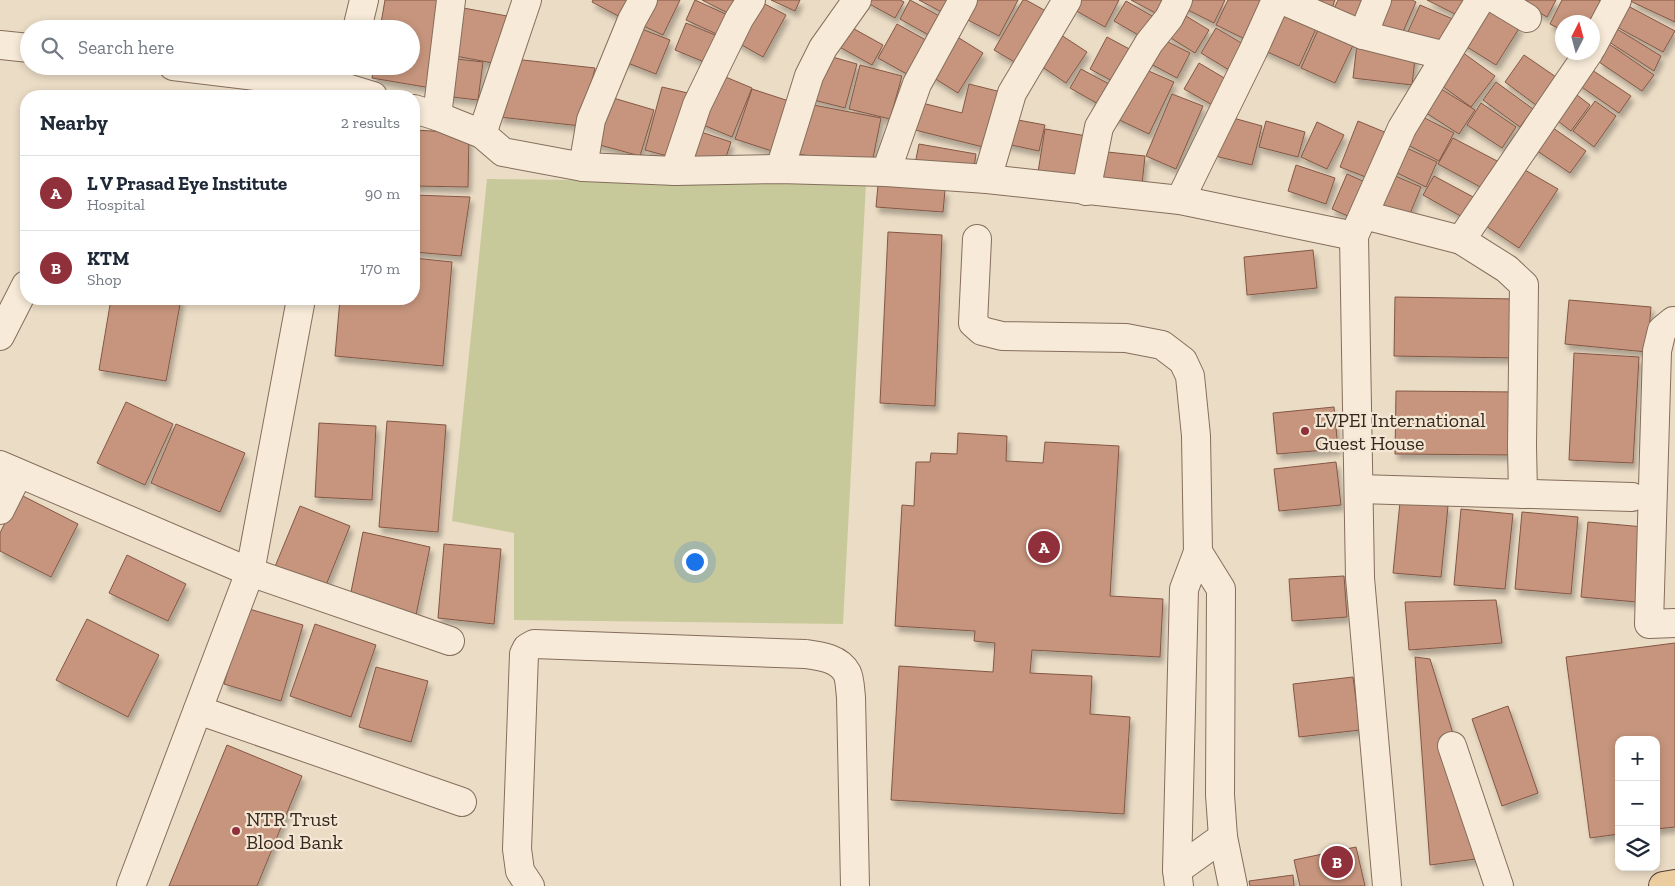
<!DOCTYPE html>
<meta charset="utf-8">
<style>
body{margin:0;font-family:"Zilla Slab",serif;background:#f6f6f7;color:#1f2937}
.controls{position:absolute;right:15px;bottom:15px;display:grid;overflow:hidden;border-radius:10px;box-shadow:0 2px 8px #0003}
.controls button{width:45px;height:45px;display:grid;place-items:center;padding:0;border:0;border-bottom:1px solid #e0e1e3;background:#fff;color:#1f2937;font:25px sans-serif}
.compass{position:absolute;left:1555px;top:15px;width:45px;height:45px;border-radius:50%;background:#fff;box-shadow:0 2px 8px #0003;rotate:6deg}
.you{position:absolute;left:694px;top:561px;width:18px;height:18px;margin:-12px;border:4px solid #fff;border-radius:50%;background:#1a73e8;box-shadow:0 0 0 8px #1a73e833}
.badge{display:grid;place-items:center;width:32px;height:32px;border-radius:50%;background:#90303a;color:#fff;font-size:16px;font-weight:700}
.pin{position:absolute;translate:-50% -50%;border:2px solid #fff;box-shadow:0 1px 5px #0006}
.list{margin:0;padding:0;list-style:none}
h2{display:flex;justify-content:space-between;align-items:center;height:65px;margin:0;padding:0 20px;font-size:21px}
h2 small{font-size:16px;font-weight:400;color:#747a83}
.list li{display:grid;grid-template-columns:32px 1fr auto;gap:15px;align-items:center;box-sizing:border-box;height:75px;padding:0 20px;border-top:1px solid #e0e1e3}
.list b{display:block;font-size:19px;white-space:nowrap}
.list p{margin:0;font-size:16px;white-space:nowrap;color:#747a83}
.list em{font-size:16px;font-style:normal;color:#747a83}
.icon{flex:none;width:28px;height:28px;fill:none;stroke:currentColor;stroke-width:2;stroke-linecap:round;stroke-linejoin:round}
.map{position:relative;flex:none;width:1675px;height:886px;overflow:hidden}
.search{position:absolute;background:#fff;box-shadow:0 2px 8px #0003;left:20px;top:20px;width:400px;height:55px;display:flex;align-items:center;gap:12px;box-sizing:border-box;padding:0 18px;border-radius:28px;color:#747a83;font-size:19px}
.panel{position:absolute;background:#fff;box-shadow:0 2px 8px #0003;left:20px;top:90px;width:400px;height:215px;border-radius:20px}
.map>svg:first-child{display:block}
</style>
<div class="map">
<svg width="1675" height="886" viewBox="0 0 1675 886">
<defs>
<filter id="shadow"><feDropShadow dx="3" dy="5.5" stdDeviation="2.5" flood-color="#0004"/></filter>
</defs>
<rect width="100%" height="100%" fill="#ebdcc5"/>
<polygon fill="#c8c99a" points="487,179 866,183 843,624 514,620 514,533 452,521"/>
<g fill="#c7957d" stroke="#835744" filter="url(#shadow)">
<polygon points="385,0 446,0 431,88 372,78 374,66 411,66 411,29 380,29"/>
<polygon points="593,0 631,0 622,18 592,2"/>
<polygon points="648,0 680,0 663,35 637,23"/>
<polygon points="695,0 732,17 723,37 686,20"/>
<polygon points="702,0 744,0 736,17"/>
<polygon points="757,0 786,15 763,57 733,40"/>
<polygon points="771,0 800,0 795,11"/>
<polygon points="862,0 900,0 904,2 895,18"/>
<polygon points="910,0 945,19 934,38 900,19"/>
<polygon points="919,0 960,0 951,17"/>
<polygon points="975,0 1018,0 999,36 966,19"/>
<polygon points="1023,0 1026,0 1053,15 1023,67 994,50"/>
<polygon points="1078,0 1119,0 1105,27 1073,9"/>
<polygon points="1131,0 1174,0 1165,18"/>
<polygon points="1183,0 1225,0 1214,23 1180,6"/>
<polygon points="1228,0 1270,0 1249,41 1216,25"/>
<polygon points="1297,0 1335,0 1329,16"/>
<polygon points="1338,0 1371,0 1359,30 1330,18"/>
<polygon points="1382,0 1412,0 1416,2 1402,34 1373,22"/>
<polygon points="1427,0 1469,0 1461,17"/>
<polygon points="1522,0 1556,0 1547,17 1521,2"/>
<polygon points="1562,0 1598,0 1608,4 1592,22 1562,22 1562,30 1550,24"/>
<polygon points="1628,0 1675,0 1675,22"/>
<polygon points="1126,1 1159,20 1147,40 1114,21"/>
<polygon points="1284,4 1320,20 1299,66 1263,50"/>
<polygon points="1483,4 1520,27 1496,65 1459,42"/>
<polygon points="1420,5 1455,20 1441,51 1406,36"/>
<polygon points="1628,6 1675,31 1663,52 1617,27"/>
<polygon points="458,7 507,16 498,64 450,55"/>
<polygon points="1181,13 1209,30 1195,53 1166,35"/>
<polygon points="1322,21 1357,37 1335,83 1301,68"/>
<polygon points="686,23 720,37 709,64 675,50"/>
<polygon points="897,24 933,44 914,78 878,58"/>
<polygon points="847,25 883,45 872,65 836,45"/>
<polygon points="634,26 670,40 656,74 620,60"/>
<polygon points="1216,28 1250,48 1234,73 1201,53"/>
<polygon points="1617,29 1661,56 1654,71 1609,42"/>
<polygon points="951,33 983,53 958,93 926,73"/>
<polygon points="1058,33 1087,52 1066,83 1038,64"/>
<polygon points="1107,37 1133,51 1116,83 1090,69"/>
<polygon points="1160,38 1190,53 1177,78 1147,62"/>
<polygon points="1357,44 1416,50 1412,85 1353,78"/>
<polygon points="1609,44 1654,75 1642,91 1599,62"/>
<polygon points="1462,52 1495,76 1471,107 1438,83"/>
<polygon points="822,54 857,64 845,108 810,99"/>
<polygon points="1524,55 1556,77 1536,105 1505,82"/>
<polygon points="448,58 483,62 478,100 444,96"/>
<polygon points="514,59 595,68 581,126 499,117"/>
<polygon points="1199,63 1231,82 1216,107 1184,89"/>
<polygon points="860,65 902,76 890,119 849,109"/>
<polygon points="1137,66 1174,82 1149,134 1113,117"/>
<polygon points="1586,66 1631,96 1619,113 1576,83"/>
<polygon points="1081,69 1111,85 1100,105 1070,88"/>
<polygon points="716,73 752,88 732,137 696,122"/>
<polygon points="1496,82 1533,109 1520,127 1483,100"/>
<polygon points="969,84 1005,93 991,149 915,130 922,103 962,113"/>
<polygon points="662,87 692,94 675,158 645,150"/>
<polygon points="1438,87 1475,110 1459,134 1423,111"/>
<polygon points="752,89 798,104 781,154 735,139"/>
<polygon points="1573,92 1590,105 1571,131 1554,118"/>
<polygon points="1172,94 1203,106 1176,169 1146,156"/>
<polygon points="603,95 654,110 640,156 589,142"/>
<polygon points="1595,101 1616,116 1594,147 1573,131"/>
<polygon points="803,103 881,118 871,168 794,153"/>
<polygon points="1481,103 1516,127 1502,148 1467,125"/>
<polygon points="1419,115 1454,133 1439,161 1404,143"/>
<polygon points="1226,116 1262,126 1252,165 1215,156"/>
<polygon points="1007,118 1045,125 1039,151 1002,143"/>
<polygon points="1266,121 1305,132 1298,157 1259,147"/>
<polygon points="1358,121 1394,136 1376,181 1340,167"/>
<polygon points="1317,122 1344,135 1327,169 1301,157"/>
<polygon points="1546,123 1586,151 1570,173 1530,146"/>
<polygon points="1045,129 1087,136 1079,184 1037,178"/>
<polygon points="414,130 469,133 468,187 414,186"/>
<polygon points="695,130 731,142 722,169 686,157"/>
<polygon points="1453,138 1499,162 1484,189 1438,164"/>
<polygon points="919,144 976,154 973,174 915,164"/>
<polygon points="1398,144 1437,162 1426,187 1387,168"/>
<polygon points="1098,151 1145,156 1141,194 1095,189"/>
<polygon points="1296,165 1335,178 1326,204 1288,191"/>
<polygon points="1518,166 1558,189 1519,248 1483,224"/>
<polygon points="1386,172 1421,187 1407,221 1371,207"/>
<polygon points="1347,174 1374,186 1359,221 1332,209"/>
<polygon points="1434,176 1475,198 1464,218 1423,195"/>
<polygon points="878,185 945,190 943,212 876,207"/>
<polygon points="414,195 470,197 461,256 414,252"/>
<polygon points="888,232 942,235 935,406 880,403"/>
<polygon points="1313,250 1317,288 1247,295 1244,257"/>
<polygon points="414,258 452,262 443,366 335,356 340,299 414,299"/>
<polygon points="1395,297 1516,299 1515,358 1394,356"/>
<polygon points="111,299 181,299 166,381 99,370"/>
<polygon points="1569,300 1651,307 1647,352 1565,344"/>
<polygon points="1574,353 1639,357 1633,463 1569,460"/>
<polygon points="1396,391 1518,392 1517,455 1395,454"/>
<polygon points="126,402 173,424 145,485 97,463"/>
<polygon points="1334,407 1338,449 1277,454 1273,413"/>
<polygon points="387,421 446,425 438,532 379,527"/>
<polygon points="319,423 376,426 372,500 315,497"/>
<polygon points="176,424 245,453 220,512 151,483"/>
<polygon points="958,433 1007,436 1006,461 1043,463 1045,442 1119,446 1110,596 1163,599 1160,657 1032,650 1030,673 1092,676 1090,714 1130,717 1124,814 891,800 899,666 993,672 995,643 974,641 975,631 895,626 902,505 914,506 916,462 930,462 931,453 957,454"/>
<polygon points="1336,462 1341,505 1279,511 1274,469"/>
<polygon points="19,494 78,524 51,577 0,551 0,533"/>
<polygon points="1400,502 1448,506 1441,577 1393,573"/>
<polygon points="300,506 350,526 324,590 274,569"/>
<polygon points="1461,509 1513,514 1505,589 1454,585"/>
<polygon points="1522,512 1578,517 1571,594 1515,589"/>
<polygon points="1588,522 1644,527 1637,602 1581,597"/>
<polygon points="363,532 430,547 416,615 349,602"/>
<polygon points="444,544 501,549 494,624 438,618"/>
<polygon points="127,555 186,584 168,621 109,593"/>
<polygon points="1344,576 1347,617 1292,621 1289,579"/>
<polygon points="1496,600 1502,643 1409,650 1405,602"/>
<polygon points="246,608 303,625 281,701 224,684"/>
<polygon points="87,619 159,655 128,717 56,680"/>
<polygon points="315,624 376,645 351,717 290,696"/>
<polygon points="1675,643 1675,827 1656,829 1656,740 1619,740 1619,834 1590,838 1566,657"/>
<polygon points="1415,657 1430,659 1491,857 1430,865"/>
<polygon points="376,667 428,681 411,742 359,727"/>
<polygon points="1353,677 1360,730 1299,737 1293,684"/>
<polygon points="1508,706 1538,793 1502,806 1472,719"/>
<polygon points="227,745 302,776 257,886 169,886"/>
<polygon points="1356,847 1365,886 1300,886 1294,860"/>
<polygon points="1293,875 1294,886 1250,886 1249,881"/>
</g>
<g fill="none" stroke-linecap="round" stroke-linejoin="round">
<g stroke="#856e5c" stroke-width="30">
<g id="minor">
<polyline points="1282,0 1363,35 1446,56"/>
<polyline points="1497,0 1527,18"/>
<polyline points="357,29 364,0"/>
<polyline points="1363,35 1377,0"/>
<polyline points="0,45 29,48"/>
<polyline points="1592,47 1617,0"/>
<polyline points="173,66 344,87 373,96"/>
<polyline points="414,109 437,116 482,134 503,152 583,167 675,171 780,169 886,172 987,179 1180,200 1354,236"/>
<polyline points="437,116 451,0"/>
<polyline points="482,134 527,0"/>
<polyline points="583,167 591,120 632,20 643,0"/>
<polyline points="780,169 809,76 823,48 857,0"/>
<polyline points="675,171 697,105 739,19 751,0"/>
<polyline points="886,172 917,84 963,0"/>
<polyline points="987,179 1012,93 1067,0"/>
<polyline points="1086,191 1099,127 1149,43 1169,18 1178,0"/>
<polyline points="1180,200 1253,51 1276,0"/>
<polyline points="1364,215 1461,240 1589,52"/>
<polyline points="977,239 973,323 982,331 1002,336 1126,338 1162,345 1183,361 1190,376 1196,436 1198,552 1221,589 1220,795 1223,837 1233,886"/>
<polyline points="1461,240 1507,269 1524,285 1522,446 1523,494"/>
<polyline points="1675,321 1673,321 1662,330 1657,351 1649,624 1675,623"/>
<polyline points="0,336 26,285"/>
<polyline points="0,465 250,572 450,641"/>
<polyline points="1359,489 1632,497"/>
<polyline points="0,510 18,474"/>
<polyline points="198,710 462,802"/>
<polyline points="1452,746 1499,886"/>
<polyline points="1177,870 1223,837"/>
<polyline points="131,886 250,572 301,299"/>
<path d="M 530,886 L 520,871 L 517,849 L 524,654 L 527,648 L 534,644 L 805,654 C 820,656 839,658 847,673 C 850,679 850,690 851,697 L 855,886"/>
<polyline points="1179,886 1177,870 1184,589 1198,552"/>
<polyline points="1387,886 1360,578 1354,236 1402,128 1480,0"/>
</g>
</g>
<g stroke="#533d30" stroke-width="30">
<polyline id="major" points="1663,886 1675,884"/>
</g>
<use href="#minor" stroke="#f7ead8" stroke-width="28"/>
<use href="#major" stroke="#eccda0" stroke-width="28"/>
</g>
<g fill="#90303a" stroke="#f3e7d4" stroke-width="2">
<circle cx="1305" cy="431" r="5"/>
<circle cx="236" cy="831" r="5"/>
</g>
<g text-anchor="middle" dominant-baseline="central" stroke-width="4.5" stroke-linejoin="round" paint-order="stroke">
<g font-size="20" fill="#36281f" stroke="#f3e7d4" text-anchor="start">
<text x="1315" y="420">LVPEI International<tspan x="1315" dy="23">Guest House</tspan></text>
<text x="246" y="819">NTR Trust<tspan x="246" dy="23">Blood Bank</tspan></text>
</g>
</g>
</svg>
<div class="controls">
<button>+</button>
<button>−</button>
<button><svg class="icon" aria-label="layers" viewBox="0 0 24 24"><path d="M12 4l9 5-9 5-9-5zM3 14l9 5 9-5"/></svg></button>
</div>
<svg class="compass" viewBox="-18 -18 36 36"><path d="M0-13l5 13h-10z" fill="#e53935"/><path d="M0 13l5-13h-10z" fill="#747a83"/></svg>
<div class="you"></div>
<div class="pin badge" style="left:1044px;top:547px">A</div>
<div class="pin badge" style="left:1337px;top:862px">B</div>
<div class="search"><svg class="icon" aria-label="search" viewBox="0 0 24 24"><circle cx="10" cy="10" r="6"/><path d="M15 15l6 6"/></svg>Search here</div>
<section class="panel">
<h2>Nearby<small>2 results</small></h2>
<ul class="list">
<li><span class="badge">A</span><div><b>L V Prasad Eye Institute</b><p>Hospital</p></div><em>90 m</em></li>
<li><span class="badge">B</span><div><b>KTM</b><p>Shop</p></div><em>170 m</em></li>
</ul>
</section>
</div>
